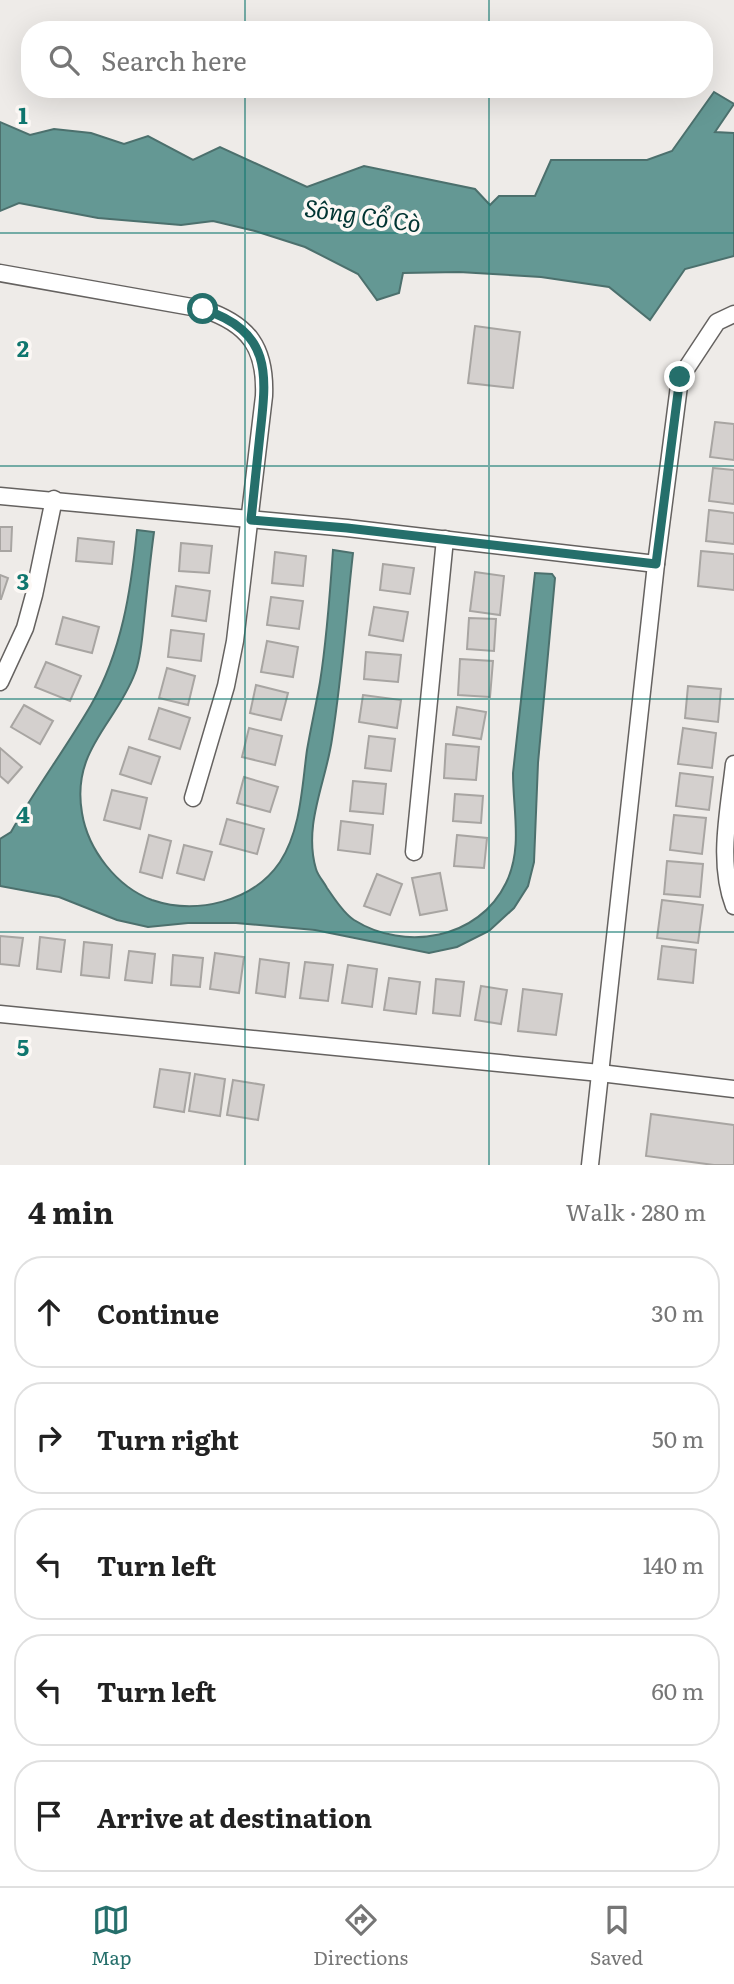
<!DOCTYPE html>
<meta charset="utf-8">
<style>
body{margin:0;font-family:Literata,serif;background:#f6f6f6;color:#222}
.stop{position:absolute;width:21px;height:21px;margin:-16px;border:5px solid #256f6b;border-radius:50%;background:#fff}
.stop.end{background:#256f6b;border-color:#fff;box-shadow:0 2px 7px #0008}
.list{margin:0;padding:0;list-style:none}
h2{display:flex;justify-content:space-between;align-items:center;height:91px;margin:0;padding:0 28px;font-size:30px}
h2 small{font-size:23px;font-weight:400;color:#767676}
.list li{display:grid;grid-template-columns:46px 1fr auto;gap:21px;align-items:center;box-sizing:border-box;height:112px;margin:0 14px 14px;padding:0 14px;border:2px solid #e0e0e0;border-radius:28px}
.list b{display:block;font-size:26px;white-space:nowrap}
.list em{font-size:23px;font-style:normal;color:#767676}
.icon{flex:none;width:38px;height:38px;fill:none;stroke:currentColor;stroke-width:2;stroke-linecap:round;stroke-linejoin:round}
.map{position:relative;flex:none;width:734px;height:1165px;overflow:hidden}
.search{position:absolute;background:#fff;box-shadow:0 7px 28px #0002;left:21px;right:21px;top:21px;height:77px;display:flex;align-items:center;gap:18px;box-sizing:border-box;padding:0 24px;border-radius:28px;color:#767676;font-size:26px}
.sheet{height:721px;background:#fff}
nav{display:flex;justify-content:space-around;align-items:center;box-sizing:border-box;height:98px;border-top:2px solid #e0e0e0;background:#fff;font-size:19px;color:#767676}
nav a{display:grid;justify-items:center;gap:4px}
nav .on{color:#256f6b}
.map>svg:first-child{display:block}
</style>
<div class="map">
<svg width="734" height="1165" viewBox="0 0 734 1165">
<rect width="100%" height="100%" fill="#eeebe8"/>
<g fill="#649894" stroke="#4c706d" stroke-width="2">
<polygon points="714,92 734,104 715,132 734,133 734,256 685,269 650,320 609,287 541,277 459,272 403,273 399,293 377,300 358,274 305,247 255,231 213,221 181,225 98,218 19,203 0,211 0,122 30,135 54,129 91,133 124,144 148,136 193,160 220,147 307,187 364,166 475,189 490,205 499,196 535,196 551,160 647,160 672,151"/>
<path d="M 137,530 L 154,532 C 150,561 147,591 144,621 C 142,638 141,658 135,673 C 116,724 71,750 82,813 C 88,850 117,887 152,900 C 196,915 253,902 280,862 C 301,830 302,786 307,750 C 311,727 316,705 320,682 C 327,638 330,594 333,550 L 353,553 C 346,615 342,677 332,739 C 326,782 303,825 316,869 C 318,876 324,882 327,888 C 334,898 343,913 354,920 C 405,952 479,939 506,883 C 523,848 513,811 513,773 L 535,573 L 552,574 L 555,578 L 538,763 L 534,862 L 528,886 L 514,908 L 489,931 L 457,947 L 429,953 L 315,930 L 236,923 L 188,923 L 148,927 L 117,920 L 59,897 L 0,886 L 0,839 L 11,832 C 36,788 66,748 91,705 C 122,651 131,590 137,530 Z"/>
</g>
<g fill="#d4d0ce" stroke="#a8a5a2" stroke-width="2">
<polygon points="475,326 520,332 513,388 468,383"/>
<polygon points="715,422 734,424 734,460 710,457"/>
<polygon points="713,468 734,470 734,504 709,501"/>
<polygon points="709,510 734,513 734,544 706,541"/>
<polygon points="0,527 12,527 11,551 0,551"/>
<polygon points="78,538 114,542 112,564 76,561"/>
<polygon points="181,543 212,546 209,573 179,571"/>
<polygon points="701,551 734,554 734,590 698,586"/>
<polygon points="275,552 306,556 303,586 272,583"/>
<polygon points="383,564 414,568 410,594 380,590"/>
<polygon points="475,572 504,576 500,615 470,611"/>
<polygon points="0,575 8,578 1,599 0,599"/>
<polygon points="176,586 210,591 206,621 172,616"/>
<polygon points="271,597 303,601 299,629 267,625"/>
<polygon points="374,607 408,612 403,641 369,635"/>
<polygon points="63,617 99,627 92,653 56,644"/>
<polygon points="469,618 496,619 494,651 467,649"/>
<polygon points="171,630 204,634 201,661 168,657"/>
<polygon points="267,641 298,647 293,677 261,672"/>
<polygon points="366,652 401,655 398,682 364,679"/>
<polygon points="460,659 493,661 490,697 458,695"/>
<polygon points="46,662 81,676 70,701 35,687"/>
<polygon points="167,668 195,676 188,705 159,698"/>
<polygon points="256,685 288,693 281,720 250,713"/>
<polygon points="688,686 721,689 718,722 685,718"/>
<polygon points="363,695 401,700 397,728 359,722"/>
<polygon points="24,705 53,721 40,744 11,727"/>
<polygon points="457,707 486,712 481,739 453,735"/>
<polygon points="159,708 190,718 180,749 149,739"/>
<polygon points="249,728 282,736 275,765 242,757"/>
<polygon points="683,728 716,733 712,768 678,764"/>
<polygon points="369,736 395,739 391,771 365,768"/>
<polygon points="446,744 479,747 476,780 444,778"/>
<polygon points="129,747 160,757 151,784 120,774"/>
<polygon points="0,748 22,767 8,783 0,776"/>
<polygon points="680,773 713,777 709,810 676,806"/>
<polygon points="244,777 278,787 270,812 237,803"/>
<polygon points="353,781 386,784 383,814 350,811"/>
<polygon points="112,790 147,798 140,829 104,820"/>
<polygon points="455,794 483,796 481,823 453,821"/>
<polygon points="674,815 706,818 702,854 670,850"/>
<polygon points="227,819 264,829 257,854 220,844"/>
<polygon points="341,821 373,825 370,854 338,850"/>
<polygon points="149,835 171,841 162,878 140,872"/>
<polygon points="457,835 487,838 484,868 454,866"/>
<polygon points="184,845 212,852 204,880 177,873"/>
<polygon points="667,861 703,864 700,897 664,894"/>
<polygon points="440,873 447,910 420,915 412,878"/>
<polygon points="377,874 402,884 390,915 364,906"/>
<polygon points="662,900 703,905 698,943 657,938"/>
<polygon points="0,936 23,938 19,966 0,964"/>
<polygon points="40,937 65,940 61,972 37,969"/>
<polygon points="84,942 112,945 109,978 81,975"/>
<polygon points="662,946 696,950 693,983 658,979"/>
<polygon points="129,951 155,954 152,983 125,980"/>
<polygon points="215,953 244,957 239,993 210,989"/>
<polygon points="173,955 203,958 200,987 171,985"/>
<polygon points="260,959 289,963 285,997 256,993"/>
<polygon points="305,962 333,965 328,1001 300,998"/>
<polygon points="348,965 377,969 372,1007 342,1003"/>
<polygon points="389,978 420,982 416,1014 384,1010"/>
<polygon points="436,979 464,982 460,1016 433,1013"/>
<polygon points="481,986 507,990 501,1024 475,1020"/>
<polygon points="523,989 562,994 556,1035 518,1031"/>
<polygon points="160,1069 190,1073 184,1112 154,1107"/>
<polygon points="195,1074 225,1079 220,1116 189,1111"/>
<polygon points="233,1080 264,1085 258,1120 227,1115"/>
<polygon points="651,1114 734,1125 734,1165 714,1165 646,1156"/>
</g>
<g fill="none" stroke-linecap="round" stroke-linejoin="round">
<g stroke="#656260" stroke-width="19">
<g id="minor">
<path d="M 0,273 L 203,309 C 249,324 266,348 264,396 L 235,641 L 226,686 L 193,798"/>
<polyline points="0,496 347,528 656,564"/>
<polyline points="0,682 25,628 34,595 54,499"/>
<path d="M 734,764 C 729,810 717,862 734,906"/>
<polyline points="414,852 445,539"/>
<polyline points="0,1014 600,1073 734,1089"/>
<polyline points="590,1165 656,564 680,378 717,322 734,314"/>
</g>
</g>
<use href="#minor" stroke="#fff" stroke-width="16"/>
</g>
<g fill="none" stroke-linecap="round" stroke-linejoin="round">
<path stroke="#256f6b" stroke-width="9" d="M 203,309 C 272,332 267,373 260,434 C 257,463 254,491 251,520 L 347,528 L 656,564 L 680,377"/>
</g>
<path fill="none" stroke="#0f766e" stroke-width="2" stroke-opacity="0.55" d="M 245,0 L 245,30M 489,0 L 489,30M 245,89 L 245,1165M 489,89 L 489,1165M 0,233 L 734,233M 0,466 L 734,466M 0,699 L 734,699M 0,932 L 734,932"/>
<g text-anchor="middle" dominant-baseline="central" stroke-width="7" stroke-linejoin="round" paint-order="stroke">
<g font-size="24" font-style="italic" fill="#003432" stroke="#fcf8f5">
<text transform="translate(363 214) rotate(8)">Sông Cổ Cò</text>
</g>
</g>
<g font-size="23" text-anchor="middle" font-weight="bold" fill="#0f766e" stroke="#fcf8f5" stroke-width="7" stroke-linejoin="round" paint-order="stroke">
<text x="23" y="124">1</text>
<text x="23" y="357">2</text>
<text x="23" y="590">3</text>
<text x="23" y="823">4</text>
<text x="23" y="1056">5</text>
</g>
</svg>
<div class="stop" style="left:203px;top:309px"></div>
<div class="stop end" style="left:680px;top:377px"></div>
<div class="search"><svg class="icon" aria-label="search" viewBox="0 0 24 24"><circle cx="10" cy="10" r="6"/><path d="M15 15l6 6"/></svg>Search here</div>
</div>
<section class="sheet">
<h2>4 min<small>Walk · 280 m</small></h2>
<ul class="list">
<li><svg class="icon" aria-label="ahead" viewBox="0 0 24 24"><path d="M12 20V5M6 11l6-6 6 6"/></svg><div><b>Continue</b></div><em>30 m</em></li>
<li><svg class="icon" aria-label="right" viewBox="0 0 24 24"><path d="M7 20v-9h11M14 6l5 5-5 5"/></svg><div><b>Turn right</b></div><em>50 m</em></li>
<li><svg class="icon" aria-label="left" viewBox="0 0 24 24"><path d="M17 20v-9H6M10 6l-5 5 5 5"/></svg><div><b>Turn left</b></div><em>140 m</em></li>
<li><svg class="icon" aria-label="left" viewBox="0 0 24 24"><path d="M17 20v-9H6M10 6l-5 5 5 5"/></svg><div><b>Turn left</b></div><em>60 m</em></li>
<li><svg class="icon" aria-label="arrive" viewBox="0 0 24 24"><path d="M6 21V4h12l-3 4 3 4H6"/></svg><div><b>Arrive at destination</b></div></li>
</ul>
</section>
<nav>
<a class="on"><svg class="icon" aria-label="map" viewBox="0 0 24 24"><path d="M3 6l6-2 6 2 6-2v14l-6 2-6-2-6 2zM9 4v14M15 6v14"/></svg>Map</a>
<a><svg class="icon" aria-label="directions" viewBox="0 0 24 24"><path d="M12 3l9 9-9 9-9-9zM9 14v-3h6M13 9l2 2-2 2"/></svg>Directions</a>
<a><svg class="icon" aria-label="saved" viewBox="0 0 24 24"><path d="M7 4h10v16l-5-4-5 4z"/></svg>Saved</a>
</nav>
